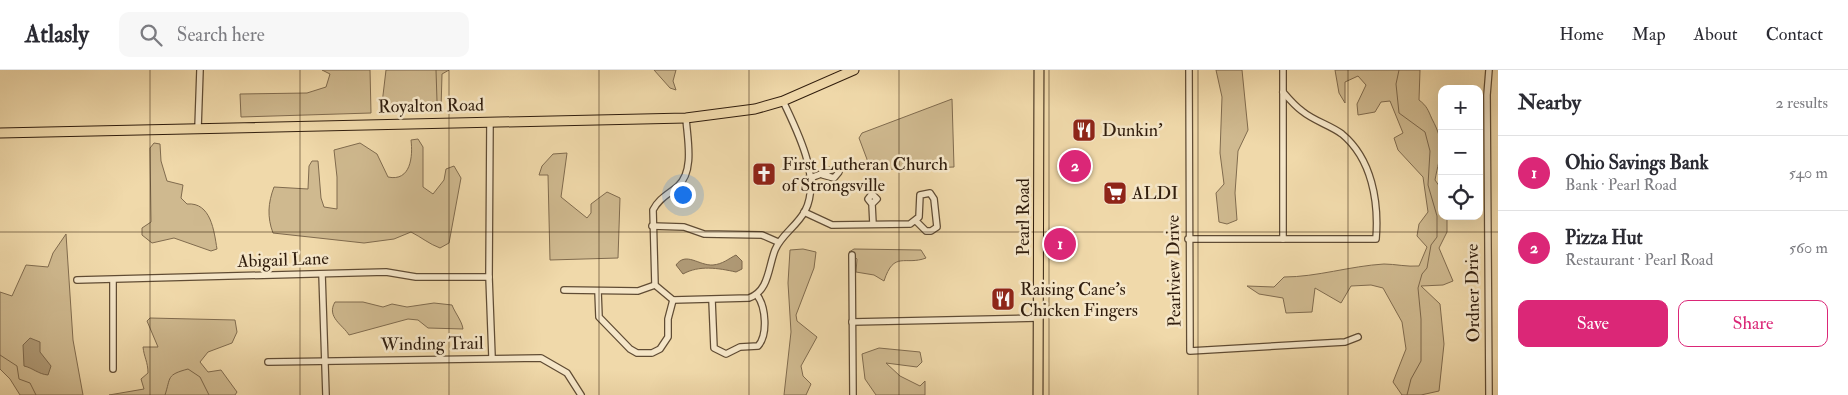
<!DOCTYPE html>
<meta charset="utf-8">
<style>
body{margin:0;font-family:"IM FELL Double Pica",serif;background:#f7f7f7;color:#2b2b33}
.controls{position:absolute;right:15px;top:15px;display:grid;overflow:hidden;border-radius:10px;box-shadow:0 5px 20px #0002}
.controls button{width:45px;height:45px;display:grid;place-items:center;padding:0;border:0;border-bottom:1px solid #e1e1e2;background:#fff;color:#2b2b33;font:25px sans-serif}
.you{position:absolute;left:682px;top:124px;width:18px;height:18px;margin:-12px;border:4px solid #fff;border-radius:50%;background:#1a73e8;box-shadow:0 0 0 8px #1a73e833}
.badge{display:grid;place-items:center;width:32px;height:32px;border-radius:50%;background:#db2777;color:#fff;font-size:16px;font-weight:700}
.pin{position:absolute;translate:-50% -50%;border:2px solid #fff;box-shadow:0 1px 5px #0006}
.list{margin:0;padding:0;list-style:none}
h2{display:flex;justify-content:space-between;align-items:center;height:65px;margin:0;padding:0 20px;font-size:21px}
h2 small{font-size:16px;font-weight:400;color:#7c7c81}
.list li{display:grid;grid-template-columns:32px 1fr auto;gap:15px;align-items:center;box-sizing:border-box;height:75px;padding:0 20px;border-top:1px solid #e1e1e2}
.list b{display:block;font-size:19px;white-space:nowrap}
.list p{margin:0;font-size:16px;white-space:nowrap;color:#7c7c81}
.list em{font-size:16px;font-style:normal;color:#7c7c81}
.actions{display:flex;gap:10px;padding:15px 20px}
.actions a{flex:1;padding:11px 0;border:1px solid #db2777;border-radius:10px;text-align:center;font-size:18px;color:#db2777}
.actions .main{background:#db2777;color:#fff}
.icon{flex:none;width:28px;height:28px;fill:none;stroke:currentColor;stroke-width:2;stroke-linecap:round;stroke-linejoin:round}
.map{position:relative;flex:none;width:1498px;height:325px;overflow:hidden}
header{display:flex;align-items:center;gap:30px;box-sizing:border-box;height:70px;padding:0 25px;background:#fff;border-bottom:1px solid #e1e1e2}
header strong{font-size:24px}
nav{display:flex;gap:28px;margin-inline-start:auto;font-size:18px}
.search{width:350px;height:45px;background:#f7f7f7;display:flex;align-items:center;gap:12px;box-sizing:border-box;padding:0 18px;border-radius:10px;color:#7c7c81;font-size:19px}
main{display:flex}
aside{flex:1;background:#fff}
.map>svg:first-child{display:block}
</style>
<header>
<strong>Atlasly</strong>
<div class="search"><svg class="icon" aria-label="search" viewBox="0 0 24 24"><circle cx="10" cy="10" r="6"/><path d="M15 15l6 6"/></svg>Search here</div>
<nav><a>Home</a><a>Map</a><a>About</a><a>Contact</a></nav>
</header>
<main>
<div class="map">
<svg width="1498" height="325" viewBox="0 0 1498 325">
<rect width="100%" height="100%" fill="#f0d9aa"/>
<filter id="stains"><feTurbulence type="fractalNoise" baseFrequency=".004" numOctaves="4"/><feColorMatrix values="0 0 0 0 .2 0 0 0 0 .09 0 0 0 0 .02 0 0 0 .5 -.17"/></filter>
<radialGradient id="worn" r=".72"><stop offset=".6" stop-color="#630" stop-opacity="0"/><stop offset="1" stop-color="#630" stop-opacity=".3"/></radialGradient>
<g fill="#cfb98f" stroke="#806b4e">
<polygon points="322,0 370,0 371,43 241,47 240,24 307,23 326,17 330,4"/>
<polygon points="386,0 449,0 442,4 441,40 381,42"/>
<polygon points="654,0 676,0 673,11 676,20 670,18"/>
<polygon points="1216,0 1242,0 1248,60 1238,81 1235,123 1237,150 1227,154 1219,152 1216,123 1224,114 1220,83 1222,27"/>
<path d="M 1335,0 L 1420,0 L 1419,30 C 1427,36 1428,40 1432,49 C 1446,75 1440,83 1435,110 L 1442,120 L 1442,146 L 1447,146 L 1447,162 L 1439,178 L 1453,211 L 1443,215 L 1421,216 L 1440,234 L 1444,274 L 1439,321 L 1421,325 L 1402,325 L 1393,312 L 1406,279 L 1402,252 L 1383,218 L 1371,215 L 1351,216 L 1341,233 L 1315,218 L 1312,242 L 1286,243 L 1283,228 L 1259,224 L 1247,216 L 1274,217 L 1284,207 C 1317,207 1350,196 1384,194 C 1395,194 1407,197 1419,196 L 1427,177 L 1417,166 L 1419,154 L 1428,142 L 1423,107 L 1398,80 L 1394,68 L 1403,63 L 1390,31 L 1381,32 L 1375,42 L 1358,45 L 1357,34 L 1366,15 L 1358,6 L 1345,12 L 1345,33 L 1339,23 Z"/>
<polygon points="952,29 954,97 871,100 859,68 862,63"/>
<path d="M 418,69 L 423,77 L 423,117 L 433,124 L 444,110 L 446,99 L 454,96 L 461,108 L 449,173 L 440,178 C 429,174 421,167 411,162 L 394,169 L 364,173 L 273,163 C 267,147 268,133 274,117 L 308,119 L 309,96 L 312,91 L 318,91 L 321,128 L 324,137 L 337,139 L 337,107 L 334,80 L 360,73 L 377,84 L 388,107 C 411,112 413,86 411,70 Z"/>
<path d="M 154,73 L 160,74 L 161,91 L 167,111 L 183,115 L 181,128 L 187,134 C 211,132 214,161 217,179 L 211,181 L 174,168 L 152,173 L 142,165 L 142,158 L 151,152 L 150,78 Z"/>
<polygon points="567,83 561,127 587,148 591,143 591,134 607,122 620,128 618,188 550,190 548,105 539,105 542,96 553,84"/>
<polygon points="66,164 73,270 83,325 20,325 10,309 0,299 0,222 12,226 26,195 48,197 53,183"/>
<polygon points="803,179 816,182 814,198 796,245 797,251 817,267 801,296 803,306 811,314 806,325 784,325 791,262 788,213 790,180"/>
<path d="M 854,179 L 921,180 L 926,188 C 905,196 894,180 884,211 L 874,205 L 856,202 L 857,189 L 849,182 Z"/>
<path d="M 335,232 L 363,232 L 383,237 L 392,234 L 407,237 L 434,233 L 452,235 C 455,243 462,251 463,259 L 428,258 L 418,250 L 408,249 L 349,265 C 343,255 326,247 335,232 Z"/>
<path d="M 150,248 L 235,250 L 237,262 L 232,273 L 208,282 L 200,292 L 208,302 L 221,300 L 237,322 L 235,325 L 109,325 L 144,319 L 141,309 L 148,303 C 148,292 144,287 143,277 L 158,277 L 147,251 Z"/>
<polygon points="879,278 920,282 922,292 917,297 886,293 900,306 920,316 925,311 925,325 876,325 865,309 862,284"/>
</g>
<g fill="#af9975" stroke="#7c674b">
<path d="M 736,185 L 742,191 L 742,199 L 736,202 C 718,198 699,195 683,204 L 676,195 C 686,181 699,196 713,195 C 723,194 728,189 736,185 Z"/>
<path d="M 30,268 L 40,272 L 40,282 L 51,296 L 48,305 C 38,304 33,298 24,296 L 23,275 Z"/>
</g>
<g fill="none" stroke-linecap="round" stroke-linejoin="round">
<g stroke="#7c674b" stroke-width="1">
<polyline points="436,0 437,31 439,41"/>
<polyline points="1399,0 1396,14 1399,43 1425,62 1430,81 1428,115 1437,146 1437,167 1431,175 1427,198 1422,204 1418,218 1421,249 1421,291 1411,309 1407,325"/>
<polyline points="0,285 17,296 19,309 30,313 36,325"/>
<path d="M 165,325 C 171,307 166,305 188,299 L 200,307 L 209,325"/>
</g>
<g stroke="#604c34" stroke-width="8">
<g id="minor">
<polyline points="1189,0 1190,281 1345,272 1358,267"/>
<polyline points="1489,0 1487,25 1489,325"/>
<path d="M 686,48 C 687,67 695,101 678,116 C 669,124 659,128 653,140 L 655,215 L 673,230 L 749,228 C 769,221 768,198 775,180 C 781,165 797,156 805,141 C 822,108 797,61 783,31"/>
<polyline points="490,51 489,207 492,287"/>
<polyline points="198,58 200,0"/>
<path d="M 809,108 C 819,106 829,99 837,99 L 839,102 L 834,108 L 823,105"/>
<polyline points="872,134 877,129 872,124 868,129 872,134 873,154"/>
<polyline points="804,142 832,155 910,154 919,147 920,125 930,123 934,129 937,157 931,161 926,161 916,151"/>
<polyline points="652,156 684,157 704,164 762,165 778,172"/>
<path d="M 1188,169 L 1376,169 C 1379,132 1372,89 1342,64 C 1330,55 1314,51 1302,41 C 1295,36 1289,29 1283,22"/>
<polyline points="1283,169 1283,0"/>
<polyline points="852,185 853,325"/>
<polyline points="322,204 326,325"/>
<polyline points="77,210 386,202 416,207 489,207"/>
<polyline points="564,220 638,221 655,215"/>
<polyline points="598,221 599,247 630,279 637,283 652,283 660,279 668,267 668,249 673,230"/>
<path d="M 712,230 L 714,278 L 726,284 L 740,277 L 758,276 C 768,265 766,237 757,225"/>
<polyline points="852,252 1038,248"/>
<polyline points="268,292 541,288 567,303 581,325"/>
<polyline points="113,299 113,210"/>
</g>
</g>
<g stroke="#301d0d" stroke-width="11">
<g id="primary">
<polyline points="0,63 686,48 755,39 783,31 854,0"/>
<polyline points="1038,325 1039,0"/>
</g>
</g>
<use href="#minor" stroke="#f5e6c8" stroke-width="5.5"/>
<use href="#primary" stroke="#f0d9aa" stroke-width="9"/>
</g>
<path fill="none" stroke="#301d0d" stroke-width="1" stroke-opacity="0.55" d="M 150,0 L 150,325M 300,0 L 300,325M 449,0 L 449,325M 599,0 L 599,325M 749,0 L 749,325M 899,0 L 899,325M 1049,0 L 1049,325M 1198,0 L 1198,325M 1348,0 L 1348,325M 0,162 L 1498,162"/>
<defs>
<g id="restaurant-square" transform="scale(1.25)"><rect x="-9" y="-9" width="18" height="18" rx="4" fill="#8f2418" stroke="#f5e6c8"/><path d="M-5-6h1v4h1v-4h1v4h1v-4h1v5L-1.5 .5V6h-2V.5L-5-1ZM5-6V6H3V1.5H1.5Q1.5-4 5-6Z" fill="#fff"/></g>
<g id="church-square" transform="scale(1.25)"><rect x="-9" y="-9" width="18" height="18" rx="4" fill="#8f2418" stroke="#f5e6c8"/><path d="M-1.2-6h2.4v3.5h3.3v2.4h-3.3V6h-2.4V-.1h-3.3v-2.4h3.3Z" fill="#fff"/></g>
<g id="supermarket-square" transform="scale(1.25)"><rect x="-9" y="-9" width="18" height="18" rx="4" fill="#8f2418" stroke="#f5e6c8"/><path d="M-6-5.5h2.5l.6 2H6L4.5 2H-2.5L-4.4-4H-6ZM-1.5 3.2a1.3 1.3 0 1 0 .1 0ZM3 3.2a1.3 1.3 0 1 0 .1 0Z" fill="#fff"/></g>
</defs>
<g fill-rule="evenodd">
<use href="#restaurant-square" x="1084" y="60"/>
<use href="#church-square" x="764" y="104"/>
<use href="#supermarket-square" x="1115" y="123"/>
<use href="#restaurant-square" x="1003" y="229"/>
</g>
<g text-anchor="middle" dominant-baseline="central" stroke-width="5" stroke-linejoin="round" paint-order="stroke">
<g font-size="18" fill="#301d0d" stroke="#f5e6c8">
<text transform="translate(431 36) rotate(-1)">Royalton Road</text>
<text transform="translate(1023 147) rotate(-90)">Pearl Road</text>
<text transform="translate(283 190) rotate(-2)">Abigail Lane</text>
<text transform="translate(1174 201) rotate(-91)">Pearlview Drive</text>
<text transform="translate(1473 223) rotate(-91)">Ordner Drive</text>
<text transform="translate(432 274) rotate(-1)">Winding Trail</text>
</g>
<g font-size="18" fill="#301d0d" stroke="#f5e6c8" text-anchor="start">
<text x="1102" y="60">Dunkin'</text>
<text x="782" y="94">First Lutheran Church<tspan x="782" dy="21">of Strongsville</tspan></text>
<text x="1132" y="123">ALDI</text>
<text x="1020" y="219">Raising Cane's<tspan x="1020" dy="21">Chicken Fingers</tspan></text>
</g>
</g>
<rect width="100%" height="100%" filter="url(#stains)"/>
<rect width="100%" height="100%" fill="url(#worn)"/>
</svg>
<div class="controls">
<button>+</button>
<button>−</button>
<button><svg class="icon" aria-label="locate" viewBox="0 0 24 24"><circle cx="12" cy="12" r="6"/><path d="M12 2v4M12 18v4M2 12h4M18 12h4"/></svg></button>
</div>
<div class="you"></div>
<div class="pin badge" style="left:1060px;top:174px">1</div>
<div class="pin badge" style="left:1075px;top:96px">2</div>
</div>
<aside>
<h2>Nearby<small>2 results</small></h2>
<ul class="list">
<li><span class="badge">1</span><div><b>Ohio Savings Bank</b><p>Bank · Pearl Road</p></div><em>540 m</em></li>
<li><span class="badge">2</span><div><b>Pizza Hut</b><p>Restaurant · Pearl Road</p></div><em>560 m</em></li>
</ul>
<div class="actions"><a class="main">Save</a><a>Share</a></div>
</aside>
</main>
